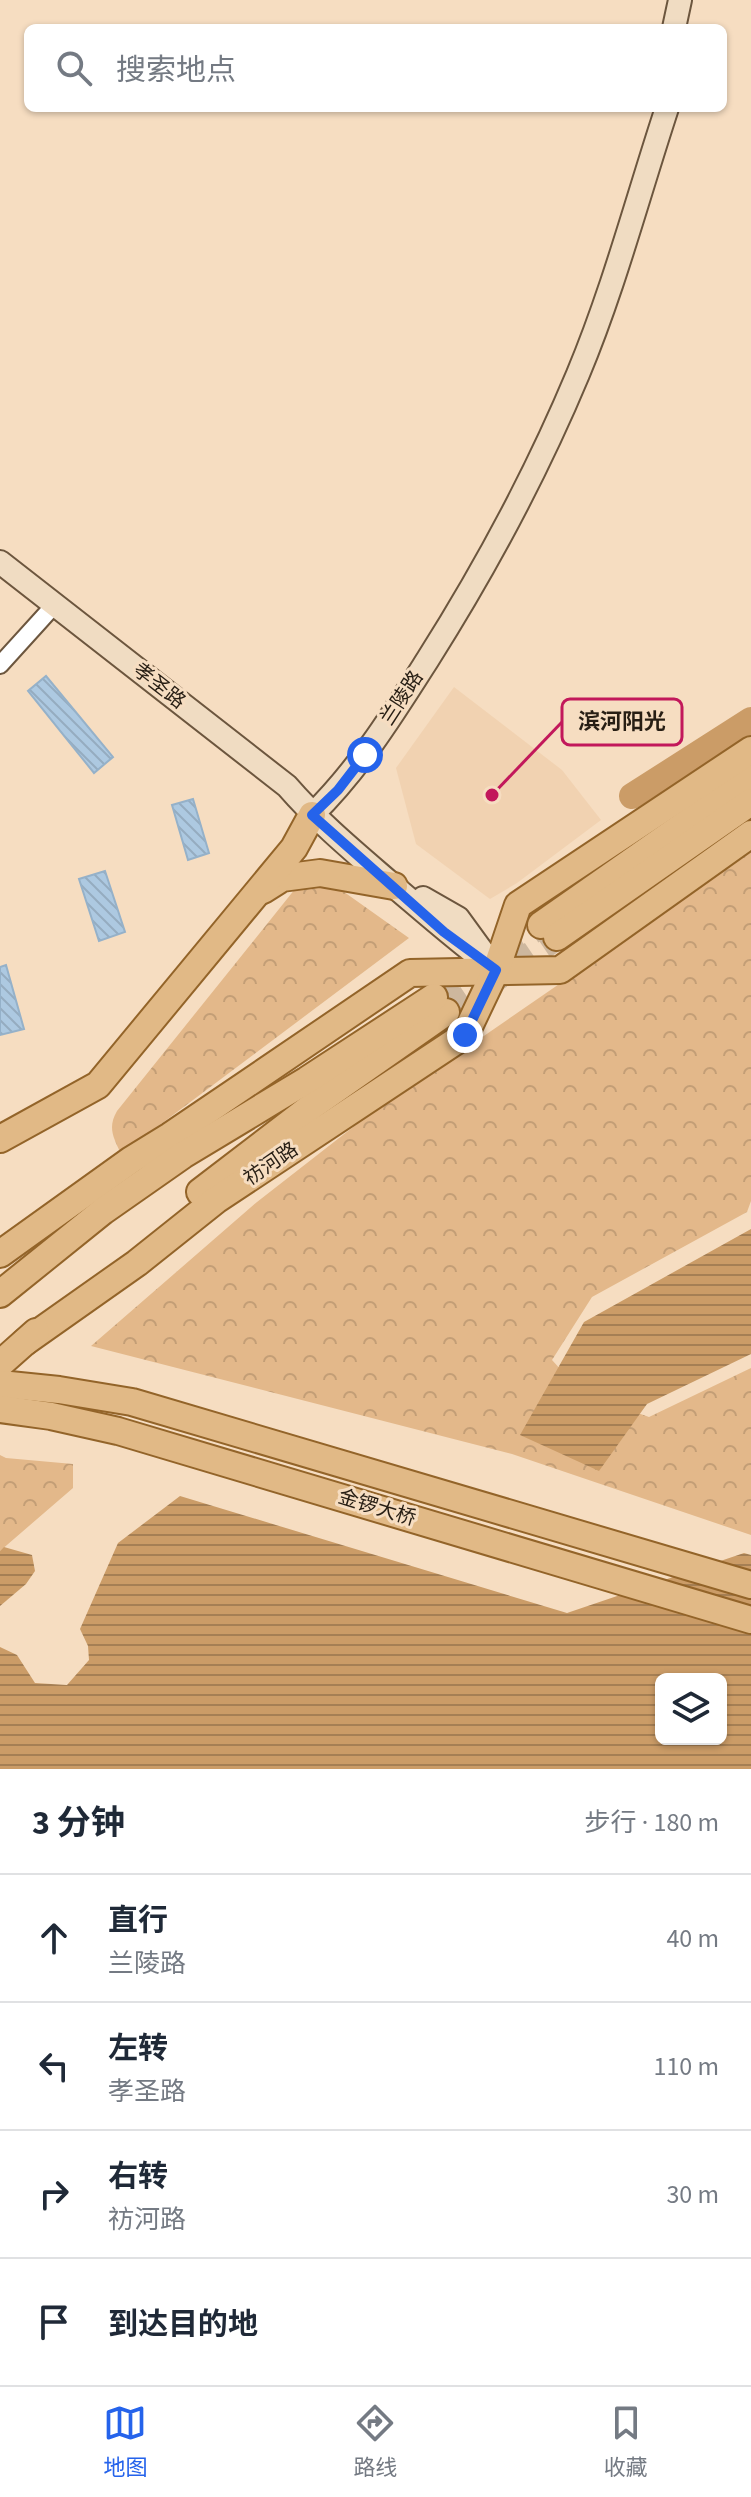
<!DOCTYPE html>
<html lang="zh">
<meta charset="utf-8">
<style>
body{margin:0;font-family:"Source Sans 3","Noto Sans SC",sans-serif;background:#f2f2f3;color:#1f2937}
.controls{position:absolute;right:24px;bottom:24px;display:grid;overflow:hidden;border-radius:12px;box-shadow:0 2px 6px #0004}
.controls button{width:72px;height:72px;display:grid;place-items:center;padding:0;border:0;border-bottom:2px solid #e0e1e3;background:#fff;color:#1f2937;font:40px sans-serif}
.stop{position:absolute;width:24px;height:24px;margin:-18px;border:6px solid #2563eb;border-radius:50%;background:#fff}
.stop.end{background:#2563eb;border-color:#fff;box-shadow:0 2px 8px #0008}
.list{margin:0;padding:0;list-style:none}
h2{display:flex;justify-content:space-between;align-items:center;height:104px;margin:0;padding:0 32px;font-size:34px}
h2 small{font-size:26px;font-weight:400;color:#747a83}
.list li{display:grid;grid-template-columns:52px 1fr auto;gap:24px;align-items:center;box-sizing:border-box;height:128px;padding:0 32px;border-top:2px solid #e0e1e3}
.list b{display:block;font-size:30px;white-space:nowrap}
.list p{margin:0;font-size:26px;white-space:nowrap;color:#747a83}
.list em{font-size:26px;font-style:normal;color:#747a83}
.icon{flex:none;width:44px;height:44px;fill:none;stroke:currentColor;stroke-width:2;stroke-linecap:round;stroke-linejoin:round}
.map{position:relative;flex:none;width:751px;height:1769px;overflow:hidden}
.search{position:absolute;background:#fff;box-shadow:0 2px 6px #0004;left:24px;right:24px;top:24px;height:88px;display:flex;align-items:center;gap:20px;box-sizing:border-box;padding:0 28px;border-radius:12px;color:#747a83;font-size:30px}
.sheet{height:616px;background:#fff}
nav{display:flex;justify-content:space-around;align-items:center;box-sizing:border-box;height:112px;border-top:2px solid #e0e1e3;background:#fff;font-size:22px;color:#747a83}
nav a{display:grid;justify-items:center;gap:4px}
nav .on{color:#2563eb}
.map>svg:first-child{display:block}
</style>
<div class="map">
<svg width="751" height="1769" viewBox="0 0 751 1769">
<defs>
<pattern id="park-crowns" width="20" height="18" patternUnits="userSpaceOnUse" patternTransform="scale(2)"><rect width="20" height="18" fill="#e3b88a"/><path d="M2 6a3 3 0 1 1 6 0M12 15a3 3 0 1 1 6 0" fill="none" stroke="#c39e76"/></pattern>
<pattern id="water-rules" width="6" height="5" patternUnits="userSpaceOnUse" patternTransform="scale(2)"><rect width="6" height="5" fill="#cb9c67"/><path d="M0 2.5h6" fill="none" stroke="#a57f54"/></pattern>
<pattern id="building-back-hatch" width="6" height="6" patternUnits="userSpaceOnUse" patternTransform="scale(2)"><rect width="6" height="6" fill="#adc9e1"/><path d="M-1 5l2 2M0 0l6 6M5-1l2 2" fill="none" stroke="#95acc0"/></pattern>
</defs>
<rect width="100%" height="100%" fill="#f6ddc1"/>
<polygon fill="#f1d2b1" points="454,687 562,770 601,820 517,883 490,899 416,844 396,768"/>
<g fill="url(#park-crowns)">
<polygon points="751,852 751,1201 747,1212 592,1297 552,1360 582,1393 649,1417 751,1368 751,1535 512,1454 91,1346 257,1202 366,1117"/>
<path d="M 330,882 L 409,938 L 121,1154 C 114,1138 107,1128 117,1111 L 299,884 Z"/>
<polygon points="0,1455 6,1458 73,1464 73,1488 0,1551"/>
</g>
<g fill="url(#water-rules)" fill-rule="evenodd">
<polygon points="751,1229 751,1354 647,1404 599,1471 520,1435 584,1322"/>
<path d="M 180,1496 L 567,1613 L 744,1553 L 751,1555 L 751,1769 L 0,1769 L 0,1647 L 17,1655 L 35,1683 L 67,1685 L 89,1660 L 88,1646 L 80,1629 L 118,1543 ZM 661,1679 L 721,1679 L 721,1739 L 661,1739 Z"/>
<polygon points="4,1547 32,1555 35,1571 26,1584 0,1606 0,1551"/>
</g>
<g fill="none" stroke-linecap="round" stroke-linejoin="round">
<polyline stroke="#cb9c67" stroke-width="26" points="632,796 751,720"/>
</g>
<g fill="url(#building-back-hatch)" stroke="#95b1c9" stroke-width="2">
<polygon points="46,676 113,757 94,773 28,691"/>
<polygon points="193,799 209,853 188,860 172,805"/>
<polygon points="105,871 125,932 99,941 79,879"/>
<polygon points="6,965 24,1029 0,1035 0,967"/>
</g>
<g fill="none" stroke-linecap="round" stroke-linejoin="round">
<g stroke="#cdb79e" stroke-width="26" stroke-dasharray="26 13" stroke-linecap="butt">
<polyline points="434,997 541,925"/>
<polyline points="446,1012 557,937"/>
</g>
<g stroke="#6c563e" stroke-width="20">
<polyline id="street" points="0,665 48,612"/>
</g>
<g stroke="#6c563e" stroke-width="26">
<g id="secondary">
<polyline points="674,28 680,0"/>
<path d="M 0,562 L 287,786 C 320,824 358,855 396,888 C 429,916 461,944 496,970"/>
<path d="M 312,815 C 359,769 393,714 428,659 C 485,569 537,472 578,374 C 614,288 638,196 667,108"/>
<polyline points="423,898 458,918 482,951"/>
</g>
</g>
<g stroke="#936429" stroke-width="30">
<g id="primary">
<polyline points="263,890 282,878 320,873 394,886"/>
<polyline points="541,925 751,778"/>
<polyline points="557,937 751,802"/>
<polyline points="0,1139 98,1085 294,848 312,815"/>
<polyline points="200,1192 316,1103 446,1012"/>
<polyline points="0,1254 131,1160 170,1136 410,973 560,970 751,834"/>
<polyline points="0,1294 103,1211 183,1155 307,1080 434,997"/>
<polyline points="25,1342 137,1263 216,1200 465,1035 496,970 518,905 751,750"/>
<polyline points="0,1364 36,1332"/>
<polyline points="0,1384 59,1390 132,1402 751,1585"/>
<polyline points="0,1409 51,1416 118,1431 751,1620"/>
</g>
</g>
<use href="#street" stroke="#fff" stroke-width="16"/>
<use href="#secondary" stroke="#f0dcc2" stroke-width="22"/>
<use href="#primary" stroke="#e1b986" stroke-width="26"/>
</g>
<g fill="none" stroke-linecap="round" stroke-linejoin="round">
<polyline stroke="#2563eb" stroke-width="10" points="365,755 338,790 312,815 444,932 496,970 465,1035"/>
</g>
<g text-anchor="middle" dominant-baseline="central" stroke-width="6" stroke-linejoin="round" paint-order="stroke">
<g font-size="20" fill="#271e14" stroke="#f6ddc1">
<text transform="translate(159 686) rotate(38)">孝圣路</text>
<text transform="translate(402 698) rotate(-57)">兰陵路</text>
<text transform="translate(271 1164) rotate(-34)">祊河路</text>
<text transform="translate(377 1508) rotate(17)">金锣大桥</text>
</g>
</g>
<path fill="none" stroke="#c2185b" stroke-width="3" d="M492 795L562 722"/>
<circle fill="#c2185b" stroke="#f6ddc1" stroke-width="3" cx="492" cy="795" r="8"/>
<rect fill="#f6ddc1" stroke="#c2185b" stroke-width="3" x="562" y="699" width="120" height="46" rx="8"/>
<g font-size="22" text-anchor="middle" font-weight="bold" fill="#271e14">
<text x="622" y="729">滨河阳光</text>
</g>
</svg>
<div class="controls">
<button><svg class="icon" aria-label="layers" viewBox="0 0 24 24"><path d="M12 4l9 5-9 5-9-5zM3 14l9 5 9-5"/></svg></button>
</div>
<div class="stop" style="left:365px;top:755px"></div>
<div class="stop end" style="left:465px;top:1035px"></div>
<div class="search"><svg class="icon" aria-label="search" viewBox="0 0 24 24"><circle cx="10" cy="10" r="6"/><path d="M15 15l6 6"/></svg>搜索地点</div>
</div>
<section class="sheet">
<h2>3 分钟<small>步行 · 180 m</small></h2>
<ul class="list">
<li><svg class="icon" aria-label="ahead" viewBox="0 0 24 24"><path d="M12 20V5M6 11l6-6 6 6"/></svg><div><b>直行</b><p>兰陵路</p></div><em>40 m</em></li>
<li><svg class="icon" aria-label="left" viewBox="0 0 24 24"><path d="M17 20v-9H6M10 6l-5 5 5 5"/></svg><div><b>左转</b><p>孝圣路</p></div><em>110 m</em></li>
<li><svg class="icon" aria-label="right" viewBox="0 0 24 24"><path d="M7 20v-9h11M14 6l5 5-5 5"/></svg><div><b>右转</b><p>祊河路</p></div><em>30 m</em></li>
<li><svg class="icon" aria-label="arrive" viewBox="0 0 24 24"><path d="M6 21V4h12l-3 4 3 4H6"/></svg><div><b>到达目的地</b></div></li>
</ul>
</section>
<nav>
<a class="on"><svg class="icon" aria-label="map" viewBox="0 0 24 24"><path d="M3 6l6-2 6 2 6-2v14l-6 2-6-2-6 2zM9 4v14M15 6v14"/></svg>地图</a>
<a><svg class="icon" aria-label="directions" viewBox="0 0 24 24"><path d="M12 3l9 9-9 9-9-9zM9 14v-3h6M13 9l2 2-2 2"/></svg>路线</a>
<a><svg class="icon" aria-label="saved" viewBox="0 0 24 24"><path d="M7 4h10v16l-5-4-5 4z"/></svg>收藏</a>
</nav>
